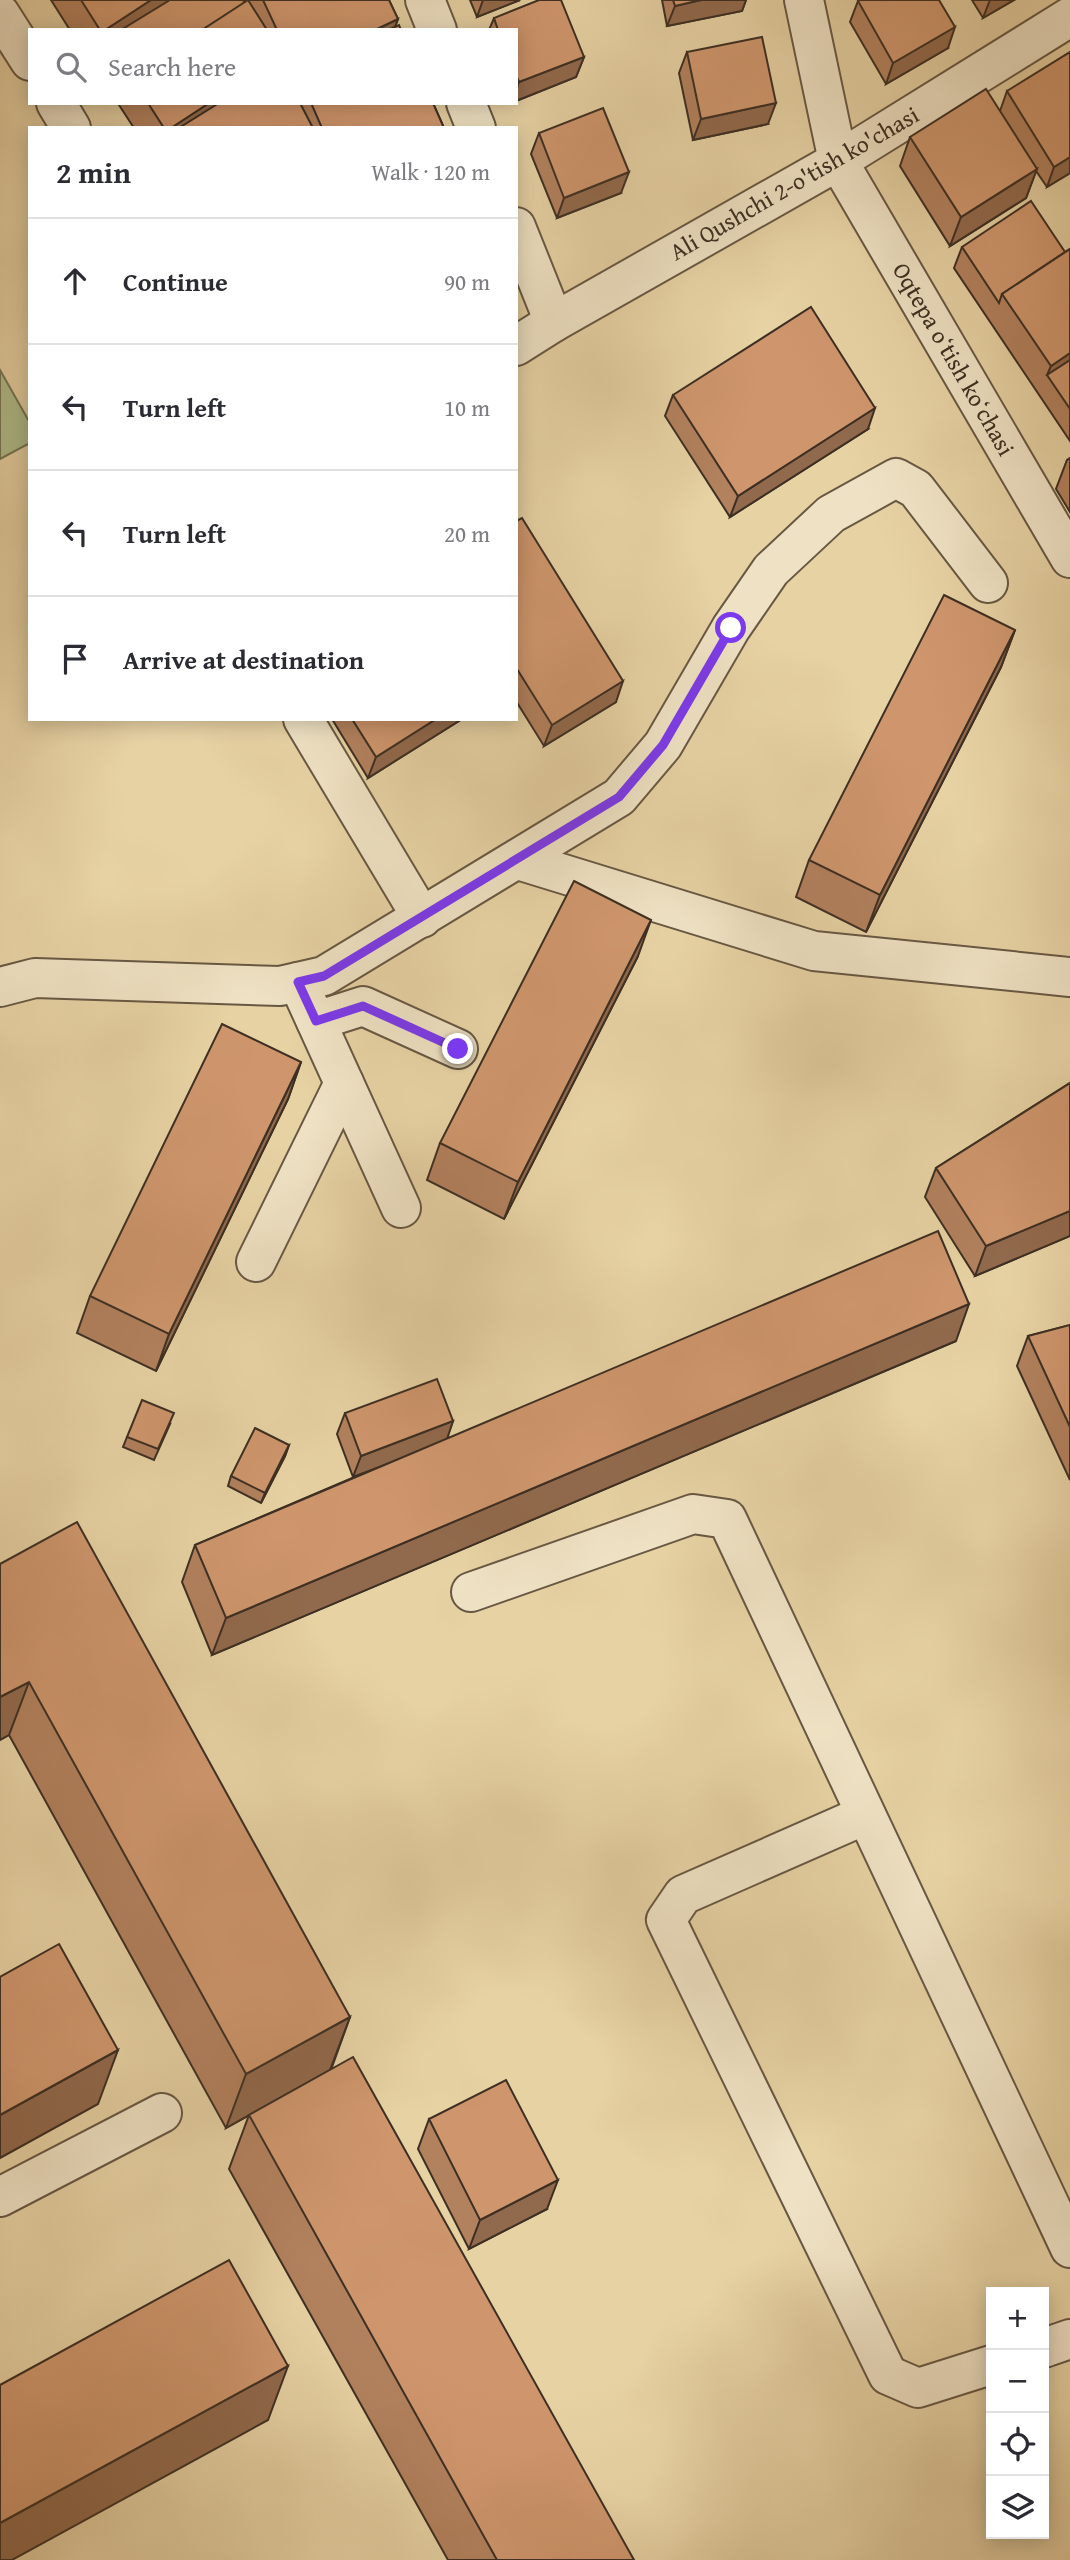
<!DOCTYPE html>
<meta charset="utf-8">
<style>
body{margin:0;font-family:"Gentium Book Plus",serif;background:#f7f7f7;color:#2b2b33}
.controls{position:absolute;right:21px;bottom:21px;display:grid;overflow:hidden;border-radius:0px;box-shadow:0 4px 18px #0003}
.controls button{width:63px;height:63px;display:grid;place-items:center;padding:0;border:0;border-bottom:2px solid #e1e1e2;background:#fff;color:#2b2b33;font:35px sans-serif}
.stop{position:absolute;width:21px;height:21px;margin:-16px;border:5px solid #7c3aed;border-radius:50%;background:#fff}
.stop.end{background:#7c3aed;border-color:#fff;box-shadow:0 2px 7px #0008}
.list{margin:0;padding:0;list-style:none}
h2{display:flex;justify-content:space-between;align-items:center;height:91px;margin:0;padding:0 28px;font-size:30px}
h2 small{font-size:23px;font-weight:400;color:#7c7c81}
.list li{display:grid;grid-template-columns:46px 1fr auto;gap:21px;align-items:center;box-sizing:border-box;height:126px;padding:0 28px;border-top:2px solid #e1e1e2}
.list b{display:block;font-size:26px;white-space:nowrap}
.list em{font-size:23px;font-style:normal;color:#7c7c81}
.icon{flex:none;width:38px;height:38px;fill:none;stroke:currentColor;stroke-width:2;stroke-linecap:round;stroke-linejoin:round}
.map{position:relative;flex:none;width:1070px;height:2560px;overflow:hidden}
.search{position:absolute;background:#fff;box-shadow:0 4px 18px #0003;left:28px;top:28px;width:490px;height:77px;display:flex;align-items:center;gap:18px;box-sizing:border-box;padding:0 24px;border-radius:0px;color:#7c7c81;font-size:26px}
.panel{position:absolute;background:#fff;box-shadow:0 4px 18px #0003;left:28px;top:126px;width:490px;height:595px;border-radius:0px}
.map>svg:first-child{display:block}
</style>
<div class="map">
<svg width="1070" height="2560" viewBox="0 0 1070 2560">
<rect width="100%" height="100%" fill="#e7d2a4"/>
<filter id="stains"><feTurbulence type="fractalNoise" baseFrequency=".00286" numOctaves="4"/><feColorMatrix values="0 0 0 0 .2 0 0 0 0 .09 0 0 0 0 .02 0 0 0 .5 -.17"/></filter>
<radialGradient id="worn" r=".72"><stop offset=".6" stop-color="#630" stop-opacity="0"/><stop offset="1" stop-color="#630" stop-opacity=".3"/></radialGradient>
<polygon fill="#afbd8b" stroke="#767657" stroke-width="2" points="0,370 30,423 30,443 0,459"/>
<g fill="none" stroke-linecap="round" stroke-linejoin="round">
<g stroke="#685843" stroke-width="42">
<g id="minor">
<polyline points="425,0 437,30"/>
<polyline points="804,0 838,161 1070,558"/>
<polyline points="0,14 30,61"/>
<polyline points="56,103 71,128"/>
<polyline points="466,103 476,128"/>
<polyline points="516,227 554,322"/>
<polyline points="516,346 554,322 838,161 1070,17"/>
<polyline points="303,719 422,918"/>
<polyline points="518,860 814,951 1070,977"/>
<polyline points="298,982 401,1208"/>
<polyline points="0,987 35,978 280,986 324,976 619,797 663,745 731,628 771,570 831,514 896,478 916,489 988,583"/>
<polyline points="316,1021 363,1006 458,1049"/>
<polyline points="256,1262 344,1083"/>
<polyline points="471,1592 693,1514 727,1519 1070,2248"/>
<polyline points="865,1815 683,1895 666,1920 888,2375 918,2388 991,2365"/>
<polyline points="0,2197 162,2113"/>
<polyline points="1044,2348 1070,2339"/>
</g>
</g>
<use href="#minor" stroke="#efe2c4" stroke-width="38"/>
</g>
<g fill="#b2815e" stroke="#3d2f23" stroke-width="2">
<polygon points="51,0 389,0 398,19 395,26 401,30 70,30"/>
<polygon points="470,0 520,0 477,17"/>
<polygon points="662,0 746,0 742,11 667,26"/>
<polygon points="972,0 1014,0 983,18"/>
<polygon points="858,1 948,48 886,84 850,22"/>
<polygon points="494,18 584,57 576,77 516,101 516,30 489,30"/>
<polygon points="687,52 768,124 693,140 679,73"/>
<polygon points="1007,91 1070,173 1047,187 1036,171 1026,198 950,246 900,166 910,137 1000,111"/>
<polygon points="120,103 433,103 444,128 134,128 119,105"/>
<polygon points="539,133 621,193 557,218 531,154"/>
<polygon points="962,247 1065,252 1070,249 1070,441 954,268"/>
<polygon points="673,395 868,429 730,517 665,416"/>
<polygon points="1070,458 1070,512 1056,489 1067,460"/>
<polygon points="516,521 616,702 544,746 516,701"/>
<polygon points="1015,630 1001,667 866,932 796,897 809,860"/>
<polygon points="332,719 462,719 368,778"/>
<polygon points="638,956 504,1219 427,1180 440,1143"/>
<polygon points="301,1062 288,1099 156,1371 77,1333 90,1296"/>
<polygon points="1070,1083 1070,1236 975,1276 925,1197 936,1168"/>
<polygon points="1070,1325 1070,1480 1017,1366 1028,1336"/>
<polygon points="956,1341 212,1655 182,1582 195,1545 378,1467 353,1477 337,1434 345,1413 453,1421 447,1438"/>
<polygon points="170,1424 154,1460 123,1447 127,1437"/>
<polygon points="289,1445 285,1456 261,1503 228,1486 231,1476"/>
<polygon points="0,1564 350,2017 331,2070 634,2560 448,2560 229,2169 249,2115 278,2099 226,2128 9,1735"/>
<polygon points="429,2119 547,2209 469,2249 418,2149"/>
</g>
<g fill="#91694c" stroke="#3d2f23" stroke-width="2">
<polygon points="151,0 187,0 140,30 105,30"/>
<polygon points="483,0 520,0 477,17"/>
<polygon points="701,0 746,0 742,11 667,26 675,6"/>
<polygon points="990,0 1014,0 983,18"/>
<polygon points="398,19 394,30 375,30"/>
<polygon points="955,27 948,48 886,84 893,63"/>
<polygon points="584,57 576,77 516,101 516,90 519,82"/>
<polygon points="209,103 245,103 206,128 171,128"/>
<polygon points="776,103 768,124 693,140 701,119"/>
<polygon points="1070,157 1070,173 1047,187 1054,167"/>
<polygon points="1037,169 1026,198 950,246 961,217"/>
<polygon points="629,172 621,193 557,218 564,198"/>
<polygon points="1070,353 1070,376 1047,375 1051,366"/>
<polygon points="875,408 868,429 730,517 738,496"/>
<polygon points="1015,630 1001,667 866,932 880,895"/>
<polygon points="623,681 616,702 544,746 552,725"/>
<polygon points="436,719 462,719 368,778 376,757"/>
<polygon points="651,920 638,956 504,1219 518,1182"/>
<polygon points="301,1062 288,1099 156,1371 169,1334"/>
<polygon points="1070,1211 1070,1236 975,1276 986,1246"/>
<polygon points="969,1304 956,1341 212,1655 226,1618"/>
<polygon points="453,1421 446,1442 353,1477 361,1456"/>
<polygon points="289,1445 285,1456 261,1503 265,1493"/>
<polygon points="29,1682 9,1735 0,1740 0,1697"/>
<polygon points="350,2017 330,2070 226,2128 246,2074"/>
<polygon points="118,2050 98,2104 0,2158 0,2115"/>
<polygon points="558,2180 547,2209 469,2249 480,2220"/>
<polygon points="288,2366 268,2420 12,2560 0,2560 0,2523"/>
</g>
<g fill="#cf966d" stroke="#3d2f23" stroke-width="2">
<polygon points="81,0 151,0 105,30 100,30"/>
<polygon points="170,0 243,0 245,3 202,30 121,30"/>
<polygon points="248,0 267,30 202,30"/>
<polygon points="263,0 389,0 398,19 375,30 277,30"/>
<polygon points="539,0 561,0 584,57 519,82 516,75 516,30 498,30 494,18"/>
<polygon points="673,0 701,0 675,6"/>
<polygon points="860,0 939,0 955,27 893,63 858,1"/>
<polygon points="399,25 401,30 388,30"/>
<polygon points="762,37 776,103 701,119 687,52"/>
<polygon points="1070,52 1070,157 1054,167 1007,91"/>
<polygon points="986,89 1037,169 961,217 910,137"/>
<polygon points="148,103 209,103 171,128 164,128"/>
<polygon points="219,103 300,103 313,128 179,128"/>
<polygon points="311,103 433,103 444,128 322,128"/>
<polygon points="603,108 629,172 564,198 539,133"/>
<polygon points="1031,201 1065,252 1002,294 999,303 962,247"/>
<polygon points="1070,249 1070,353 1051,366 1002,294"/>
<polygon points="811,307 875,408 738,496 673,395"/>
<polygon points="1070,360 1070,409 1047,375"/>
<polygon points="522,518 623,681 552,725 517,669 516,670 516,521"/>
<polygon points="944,595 1015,630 880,895 809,860"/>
<polygon points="352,719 436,719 376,757"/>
<polygon points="574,881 651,920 518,1182 440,1143"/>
<polygon points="222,1024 301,1062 169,1334 90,1296"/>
<polygon points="1070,1083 1070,1211 986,1246 936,1168"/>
<polygon points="938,1231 969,1304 226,1618 195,1545"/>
<polygon points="1070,1325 1070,1427 1028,1336"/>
<polygon points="437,1379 453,1421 361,1456 345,1413"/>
<polygon points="142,1400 174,1413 158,1449 127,1437"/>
<polygon points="255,1428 289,1445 265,1493 231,1476"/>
<polygon points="77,1522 350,2017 246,2074 29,1682 0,1697 0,1564"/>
<polygon points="59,1944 118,2050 0,2115 0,1977"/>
<polygon points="353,2057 634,2560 497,2560 249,2115"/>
<polygon points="506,2080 558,2180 480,2220 429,2119"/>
<polygon points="229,2260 288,2366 0,2523 0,2385"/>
</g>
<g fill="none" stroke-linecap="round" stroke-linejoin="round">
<polyline stroke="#7c3aed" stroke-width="9" points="458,1049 363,1006 316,1021 298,982 324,976 619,797 663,745 731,628"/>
</g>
<g text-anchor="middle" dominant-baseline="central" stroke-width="6" stroke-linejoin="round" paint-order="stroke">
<g font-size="24" fill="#3d2f23" stroke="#efe2c4">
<text transform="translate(794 183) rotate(-30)">Ali Qushchi 2-o'tish ko'chasi</text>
<text transform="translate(954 359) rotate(60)">Oqtepa oʻtish koʻchasi</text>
</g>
</g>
<rect width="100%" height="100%" filter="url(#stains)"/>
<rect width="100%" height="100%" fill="url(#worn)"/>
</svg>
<div class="controls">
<button>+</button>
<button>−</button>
<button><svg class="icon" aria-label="locate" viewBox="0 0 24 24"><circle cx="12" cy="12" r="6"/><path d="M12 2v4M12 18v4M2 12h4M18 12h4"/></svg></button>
<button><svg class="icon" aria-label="layers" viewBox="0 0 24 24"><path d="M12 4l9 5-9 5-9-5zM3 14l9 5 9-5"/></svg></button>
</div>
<div class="stop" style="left:731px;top:628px"></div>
<div class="stop end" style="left:458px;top:1049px"></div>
<div class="search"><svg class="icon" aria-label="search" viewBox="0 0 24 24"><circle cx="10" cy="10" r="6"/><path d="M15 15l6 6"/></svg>Search here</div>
<section class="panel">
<h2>2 min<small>Walk · 120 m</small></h2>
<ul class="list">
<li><svg class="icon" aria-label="ahead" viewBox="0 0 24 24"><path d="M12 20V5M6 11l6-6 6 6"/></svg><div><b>Continue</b></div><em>90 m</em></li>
<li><svg class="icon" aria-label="left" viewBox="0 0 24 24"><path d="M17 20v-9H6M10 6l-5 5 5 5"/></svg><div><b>Turn left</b></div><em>10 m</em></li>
<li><svg class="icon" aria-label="left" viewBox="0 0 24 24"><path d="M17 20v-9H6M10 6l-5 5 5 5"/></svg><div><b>Turn left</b></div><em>20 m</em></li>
<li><svg class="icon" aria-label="arrive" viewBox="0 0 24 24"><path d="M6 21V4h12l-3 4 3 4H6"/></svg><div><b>Arrive at destination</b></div></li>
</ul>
</section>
</div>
